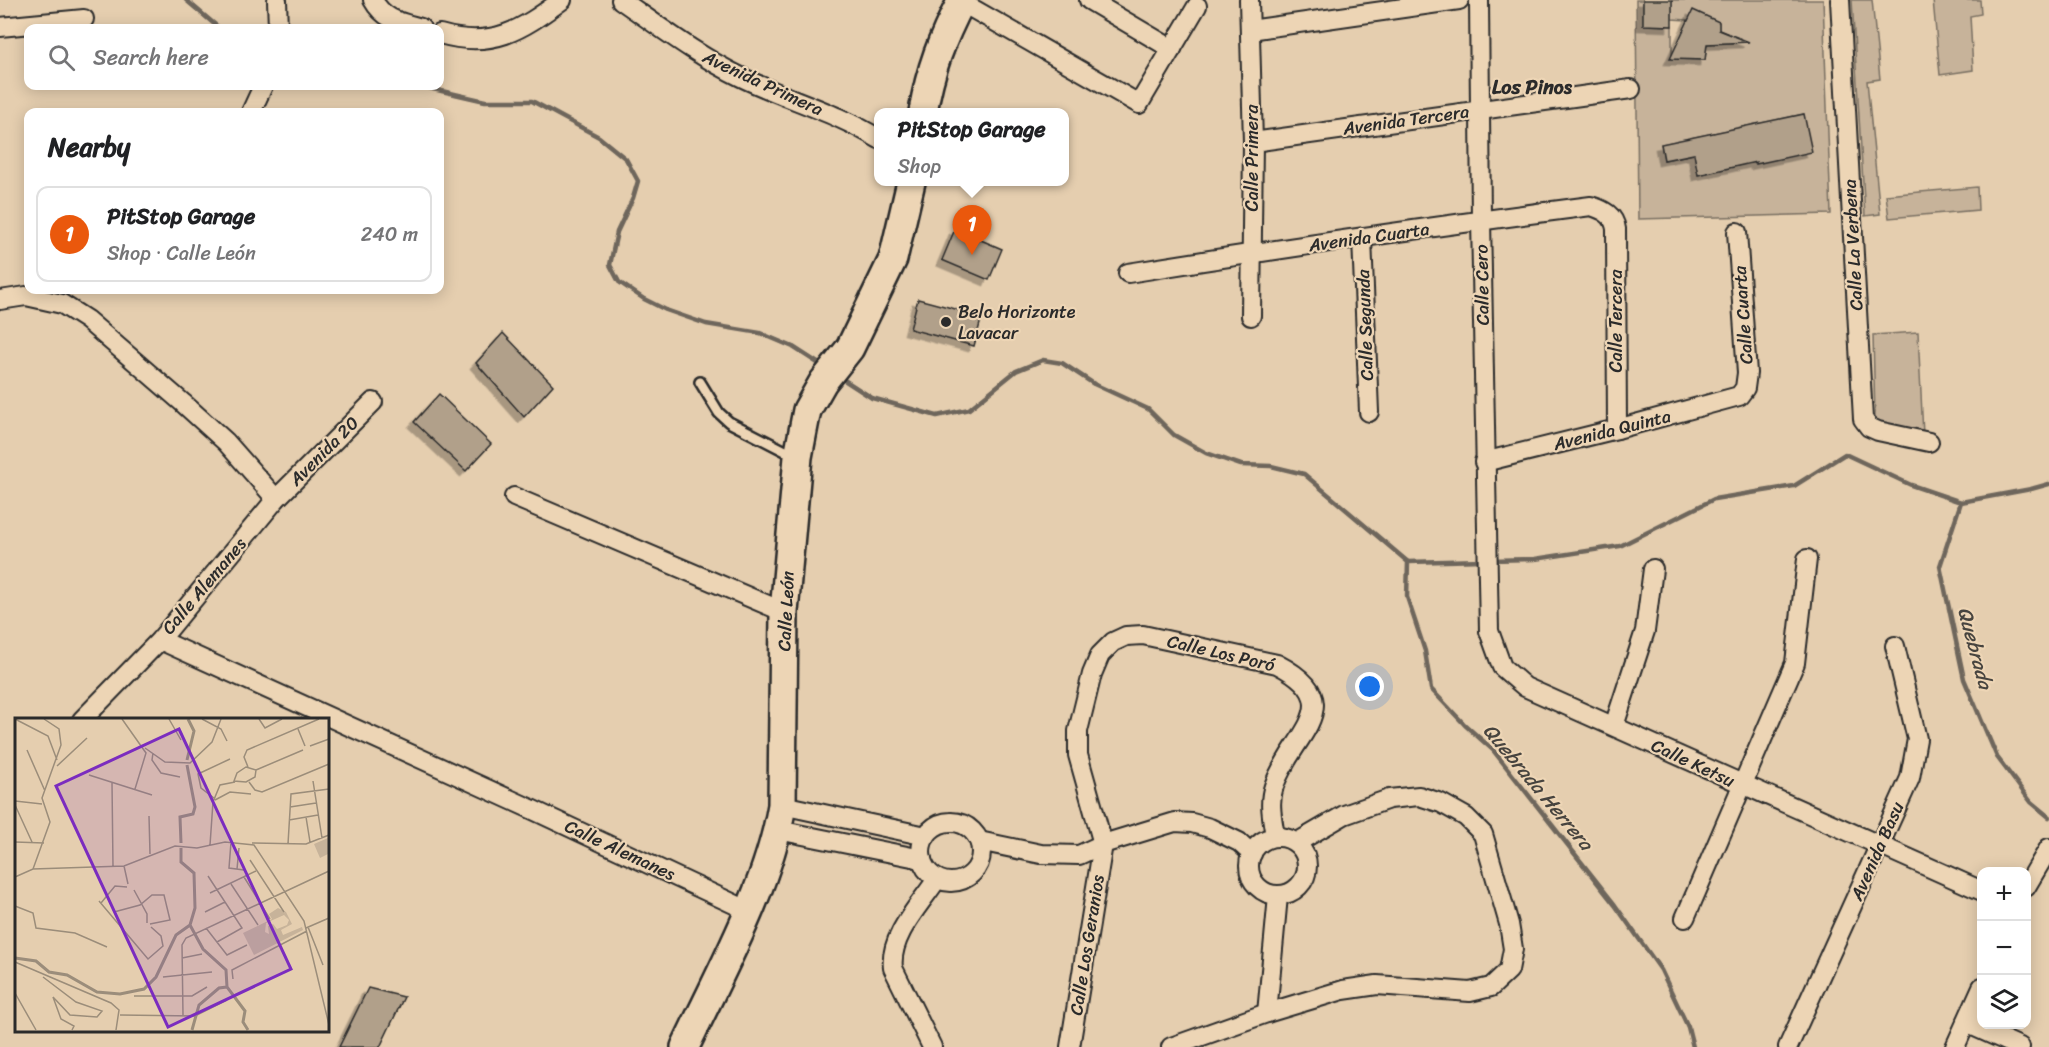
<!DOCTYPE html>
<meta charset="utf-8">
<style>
body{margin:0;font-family:Sriracha,sans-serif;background:#f6f6f6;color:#202124}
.controls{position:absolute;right:18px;bottom:18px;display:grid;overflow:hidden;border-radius:12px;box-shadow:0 3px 15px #0003}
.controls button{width:54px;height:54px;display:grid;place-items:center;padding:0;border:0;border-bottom:2px solid #e0e0e0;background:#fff;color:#202124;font:30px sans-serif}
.you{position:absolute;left:1370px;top:687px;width:21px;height:21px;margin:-15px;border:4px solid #fff;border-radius:50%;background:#1a73e8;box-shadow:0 0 0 9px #1a73e833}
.badge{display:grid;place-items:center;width:39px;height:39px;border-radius:50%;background:#ea580c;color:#fff;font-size:20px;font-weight:700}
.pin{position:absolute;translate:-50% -50px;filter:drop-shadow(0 2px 3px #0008)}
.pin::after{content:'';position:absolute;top:32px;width:21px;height:18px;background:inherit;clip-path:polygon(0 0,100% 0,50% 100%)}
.popup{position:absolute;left:874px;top:108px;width:195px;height:78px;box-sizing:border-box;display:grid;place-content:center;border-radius:12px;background:#fff;filter:drop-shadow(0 2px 4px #0005);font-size:20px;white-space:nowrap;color:#757577}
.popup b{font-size:22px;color:#202124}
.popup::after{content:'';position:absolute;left:50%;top:100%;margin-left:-12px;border:12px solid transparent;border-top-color:#fff}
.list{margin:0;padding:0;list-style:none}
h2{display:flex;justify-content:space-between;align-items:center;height:78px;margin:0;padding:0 24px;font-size:26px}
h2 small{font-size:20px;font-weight:400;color:#757577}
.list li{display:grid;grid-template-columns:39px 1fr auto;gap:18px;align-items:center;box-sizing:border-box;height:96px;margin:0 12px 12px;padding:0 12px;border:2px solid #e0e0e0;border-radius:12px}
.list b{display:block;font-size:22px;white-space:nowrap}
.list p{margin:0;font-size:20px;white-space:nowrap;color:#757577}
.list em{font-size:20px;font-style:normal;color:#757577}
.icon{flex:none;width:33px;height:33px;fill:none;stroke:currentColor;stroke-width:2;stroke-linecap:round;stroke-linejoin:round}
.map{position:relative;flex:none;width:2049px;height:1047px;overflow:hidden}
.search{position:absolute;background:#fff;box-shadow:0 3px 15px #0003;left:24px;top:24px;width:420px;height:66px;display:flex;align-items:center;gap:15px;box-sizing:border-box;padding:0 21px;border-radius:12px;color:#757577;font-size:22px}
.panel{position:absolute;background:#fff;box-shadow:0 3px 15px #0003;left:24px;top:108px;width:420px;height:186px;border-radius:12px}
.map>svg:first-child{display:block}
</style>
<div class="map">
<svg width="2049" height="1047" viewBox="0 0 2049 1047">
<defs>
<filter id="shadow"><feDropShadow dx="-5.5" dy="5.5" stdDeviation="0" flood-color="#0004"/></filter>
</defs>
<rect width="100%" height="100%" fill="#e5ceaf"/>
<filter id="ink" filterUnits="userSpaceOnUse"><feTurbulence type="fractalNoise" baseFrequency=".0167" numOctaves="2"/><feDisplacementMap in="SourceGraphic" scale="12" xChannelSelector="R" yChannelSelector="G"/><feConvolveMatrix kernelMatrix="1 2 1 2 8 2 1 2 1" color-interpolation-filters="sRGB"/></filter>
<g filter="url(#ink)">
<g fill="#c7b39a" stroke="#796f62" stroke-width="1.5" fill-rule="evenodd">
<path d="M 1636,0 L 1643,0 L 1643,25 L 1672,26 L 1672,59 L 1705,60 L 1707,44 L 1732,43 L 1732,36 L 1719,30 L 1719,22 L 1672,19 L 1672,0 L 1823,0 L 1831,214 L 1638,219 ZM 1804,114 L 1752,142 L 1664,160 L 1661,144 Z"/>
<polygon points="1852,0 1872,0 1880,79 1867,81 1880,214 1865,216"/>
<polygon points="1933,0 1980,0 1981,14 1970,16 1973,70 1940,75"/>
<polygon points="1977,187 1978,210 1889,218 1886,195"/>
<polygon points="1918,332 1923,435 1880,424 1875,418 1873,335"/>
</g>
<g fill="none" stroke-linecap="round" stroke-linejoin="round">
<g stroke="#6e665b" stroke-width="4.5">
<polyline points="186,0 219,28"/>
<polyline points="424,86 433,89 485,101 532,101 599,137 626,159 638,181 633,198 617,232 610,265 619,282 644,299 666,310 706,324 760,333 793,347 824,367"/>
<polyline points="838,376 872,398 937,416 969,409 1016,371 1043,360 1062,363 1094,384 1148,409 1174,435 1206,453 1241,465 1271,466 1304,474 1408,562 1407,597 1425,651 1431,689 1465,725 1493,750 1615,905 1661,970 1688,1027 1693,1047"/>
<polyline points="1961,502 1940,566 1964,679 1997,757 2031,802 2049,817"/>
<polyline points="1491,560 1535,559 1620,546 1714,499 1794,486 1845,454 1911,485 1961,502 2031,489 2049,484"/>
<polyline points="1408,562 1483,560"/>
</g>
</g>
<g fill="#b1a08a" stroke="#2b2b2b" stroke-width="1.5" filter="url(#shadow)">
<polygon points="1643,0 1672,0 1672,26 1643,25"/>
<polygon points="1693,10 1719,22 1719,30 1749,42 1707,44 1705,60 1670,59"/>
<polygon points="1804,114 1812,152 1756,164 1756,162 1698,175 1694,154 1664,160 1661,144"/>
<polygon points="955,229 1002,249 989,280 942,260"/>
<polygon points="918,299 982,316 974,346 910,329"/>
<polygon points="503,333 553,385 524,417 476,363"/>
<polygon points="439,394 491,444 466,471 414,422"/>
<polygon points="368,988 404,997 380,1047 339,1047"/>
</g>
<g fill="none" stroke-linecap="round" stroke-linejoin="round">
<g stroke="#2b2b2b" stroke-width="14">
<polyline id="lane" points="700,382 719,413 729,422 795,456"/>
</g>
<g stroke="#2b2b2b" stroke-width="22">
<g id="street">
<polyline points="277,0 278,28"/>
<path d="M 373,0 C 384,20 400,22 421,28"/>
<path d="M 621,0 C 660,27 698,56 741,77 C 786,99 836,112 879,139"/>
<polyline points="1089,0 1172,49"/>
<polyline points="1249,0 1253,142 1251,316"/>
<polyline points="1479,0 1481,220 1489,631 1502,667 1525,687 1982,891"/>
<polyline points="1840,0 1863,419 1869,427 1878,431 1929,442"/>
<polyline points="961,2 1139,104 1197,6"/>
<polyline points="0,27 84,19"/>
<polyline points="1250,30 1459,0"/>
<path d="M 440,34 C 492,49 520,31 562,0"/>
<polyline points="251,112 263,86"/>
<polyline points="1253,142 1631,89"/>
<polyline points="1362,238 1369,412"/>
<path d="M 1128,273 C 1282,248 1436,226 1591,206 C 1604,210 1614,215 1616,229 L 1617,429"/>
<polyline points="0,300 26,296 62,304 87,320 183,403 226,442 276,499"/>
<polyline points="1484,462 1617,429 1739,396 1745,388 1747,373 1737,232"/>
<polyline points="514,497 784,612"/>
<polyline points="160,640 529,808 749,911"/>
<polyline points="82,720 160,640 276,499 373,402"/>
<polyline points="1614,726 1645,631 1653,569"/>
<polyline points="782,805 926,836"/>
<circle cx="951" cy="852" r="30"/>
<polyline points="778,830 922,859"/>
<circle cx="1278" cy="866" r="29"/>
<polyline points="979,841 1041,854 1079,855 1103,844 1175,822 1192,823 1210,828 1239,842 1252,854"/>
<polyline points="2026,887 2049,848"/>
<polyline points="1685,918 1795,663 1807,559"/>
<polyline points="1267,1013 1278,896"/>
<polyline points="1966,1023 2020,1047"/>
<path d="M 932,1047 L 893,968 C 889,936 920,905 937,879"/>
<path d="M 1070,1047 L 1103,844 L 1078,755 L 1078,731 L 1092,674 L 1100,655 L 1113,642 L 1126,636 L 1143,635 L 1277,664 C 1353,703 1291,735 1274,786 C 1268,803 1273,821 1275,837"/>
<polyline points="1171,1047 1267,1013 1343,990 1377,985 1470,992 1491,987 1509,970 1513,949 1509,924 1483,834 1466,817 1441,803 1419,796 1389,799 1344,815 1296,843"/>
<polyline points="1788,1047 1910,778 1917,739 1895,646"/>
<polyline points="1955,1047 1982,987"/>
</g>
</g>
<g stroke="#2b2b2b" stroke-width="32">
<g id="secondary">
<path d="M 923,112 C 930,69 942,39 962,0"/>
<path d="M 685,1047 C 720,973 769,885 782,805 L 784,612 L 798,457 L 807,410 L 823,382 L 850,348 L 893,259 L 911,182"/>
</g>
</g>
<use href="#lane" stroke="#edd5b5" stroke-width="9"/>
<use href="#street" stroke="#edd5b5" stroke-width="18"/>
<use href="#secondary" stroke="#edd5b5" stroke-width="27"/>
</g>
</g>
<circle fill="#2b2b2b" stroke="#edd5b5" stroke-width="2" cx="946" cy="322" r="6"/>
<g text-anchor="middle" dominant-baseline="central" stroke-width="4.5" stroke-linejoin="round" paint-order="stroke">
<g font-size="18" fill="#2b2b2b" stroke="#edd5b5">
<text transform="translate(763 83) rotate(25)">Avenida Primera</text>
<text transform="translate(1406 120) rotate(-8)">Avenida Tercera</text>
<text transform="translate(1252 158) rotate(-90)">Calle Primera</text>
<text transform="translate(1369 237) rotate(-8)">Avenida Cuarta</text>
<text transform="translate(1853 245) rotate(-93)">Calle La Verbena</text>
<text transform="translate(1482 285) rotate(-91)">Calle Cero</text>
<text transform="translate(1743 315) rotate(-94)">Calle Cuarta</text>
<text transform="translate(1616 321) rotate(-90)">Calle Tercera</text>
<text transform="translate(1365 325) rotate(-92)">Calle Segunda</text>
<text transform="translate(1612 430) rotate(-14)">Avenida Quinta</text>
<text transform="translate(324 451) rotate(-45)">Avenida 20</text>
<text transform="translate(204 586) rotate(-50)">Calle Alemanes</text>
<text transform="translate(786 611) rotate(-87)">Calle León</text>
<text transform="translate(1221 653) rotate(13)">Calle Los Poró</text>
<text transform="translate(1693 763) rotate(25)">Calle Ketsu</text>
<text transform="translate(620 850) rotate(25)">Calle Alemanes</text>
<text transform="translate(1877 851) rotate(-66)">Avenida Basu</text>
<text transform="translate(1087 945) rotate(-81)">Calle Los Geranios</text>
</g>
<g font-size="18" fill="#2b2b2b" stroke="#edd5b5" text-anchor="start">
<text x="958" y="312">Belo Horizonte<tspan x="958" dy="21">Lavacar</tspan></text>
</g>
<g font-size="20" font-weight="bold" fill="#2b2b2b" stroke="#edd5b5">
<text x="1532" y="87">Los Pinos</text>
</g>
<g font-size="20" font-style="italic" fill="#47443f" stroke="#edd5b5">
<text transform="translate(1975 648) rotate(75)">Quebrada</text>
<text transform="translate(1538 787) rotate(50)">Quebrada Herrera</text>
</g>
</g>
<g transform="translate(15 718)">
<rect width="314" height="314" fill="#e5ceaf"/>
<path d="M 313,120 L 313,136 L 305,140 L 299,126 ZM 263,190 L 271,194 L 277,206 L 266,212 L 268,217 L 287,209 L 288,212 L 239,237 L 228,215 L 257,201 L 254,196 ZM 269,197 L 274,202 L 272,207 L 262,211 L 258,206 L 253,208 L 254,216 L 250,214 L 251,205 Z" fill="#c7b39a" fill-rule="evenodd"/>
<path fill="none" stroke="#9b8d7b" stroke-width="3" d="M 172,42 L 179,13 L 173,1M 166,125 L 165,99 L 178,96 L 180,89 L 172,47M 175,207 L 188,231 L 211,252 L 212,269 L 230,293 L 228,304 L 233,312M 0,240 L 21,243 L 34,254 L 52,257 L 82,274 L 105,276 L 129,271 L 141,259 L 161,217 L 175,207 L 180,190 L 179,155 L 166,144 L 166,130M 177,312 L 184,287 L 204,270 L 212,269"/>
<path fill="none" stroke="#9b8d7a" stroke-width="1.5" d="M 0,1 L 33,18 L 42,42M 107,1 L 131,35 L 120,71M 154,1 L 166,22M 187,1 L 206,11 L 212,23M 244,1 L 250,10 L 267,1M 283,11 L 290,28M 295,28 L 314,21M 130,30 L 150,44 L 175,45 L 197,24 L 206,1M 12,32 L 30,73M 138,35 L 137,42 L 146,55 L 165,59M 42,48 L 72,20M 231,49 L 241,52 L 240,59 L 231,64 L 219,63 L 222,55 ZM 233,49 L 229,39 L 232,32 L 304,1M 241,52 L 288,32M 74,57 L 137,77M 298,63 L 307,120M 234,64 L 240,72 L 247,74 L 314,46M 97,65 L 98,149M 199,80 L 186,70 L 183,56 L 215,41M 200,82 L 215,74 L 236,76M 0,83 L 27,86M 0,87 L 17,124M 275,89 L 301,85M 134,98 L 135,136M 291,99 L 295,124M 274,102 L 303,97M 0,124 L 29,125M 216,124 L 214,150 L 229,152M 237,125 L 291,126 L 314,117M 273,126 L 276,76 L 314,71M 195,127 L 198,84 L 205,67 L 220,64M 235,142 L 269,194M 109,148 L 113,166M 18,151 L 35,104 L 27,80 L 46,27 L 44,11 L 29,1M 222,151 L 224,130M 193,158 L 227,210 L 202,224M 0,159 L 18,151 L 109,148 L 160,128 L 182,130 L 210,124 L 239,127 L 289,203 L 314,307M 229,159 L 255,201M 216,166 L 243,207M 119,172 L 132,196 L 132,205M 195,175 L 241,153M 84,183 L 133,241 L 148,228 L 146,218 L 136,209M 86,185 L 100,168 L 112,169M 0,188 L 18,195 L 21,210 L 60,215 L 92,229M 99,194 L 125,187 L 137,177 L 149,177 L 155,202 L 135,206M 190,194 L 210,184M 293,209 L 308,247M 191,210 L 212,237 L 232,227M 291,210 L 314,200M 167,240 L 187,236M 0,244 L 96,285 L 104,292 L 101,312M 28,259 L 61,284 L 87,293 L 82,299 L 55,297 L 38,279 L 46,301 L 59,308 L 57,312M 148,259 L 197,254M 218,261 L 217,252 L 292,213M 0,275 L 21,312M 119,278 L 177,278 L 192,269M 105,297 L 180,298 L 212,282M 168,297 L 167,227 L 171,220 L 314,153"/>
<path fill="#7b2cbf" fill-opacity="0.15" stroke="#7b2cbf" stroke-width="3" d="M 164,11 L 276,251 L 153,309 L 41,68 Z"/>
<rect width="314" height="314" fill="none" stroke="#2b2b2b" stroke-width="3"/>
</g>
</svg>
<div class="controls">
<button>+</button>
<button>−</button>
<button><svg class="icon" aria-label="layers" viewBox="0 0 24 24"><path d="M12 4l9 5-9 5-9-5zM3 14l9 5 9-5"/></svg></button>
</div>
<div class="you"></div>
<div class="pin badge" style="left:972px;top:255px">1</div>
<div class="popup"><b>PitStop Garage</b>Shop</div>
<div class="search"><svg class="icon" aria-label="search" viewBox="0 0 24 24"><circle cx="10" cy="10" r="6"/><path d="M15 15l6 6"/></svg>Search here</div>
<section class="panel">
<h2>Nearby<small></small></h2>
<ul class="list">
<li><span class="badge">1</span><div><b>PitStop Garage</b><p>Shop · Calle León</p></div><em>240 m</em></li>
</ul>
</section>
</div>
